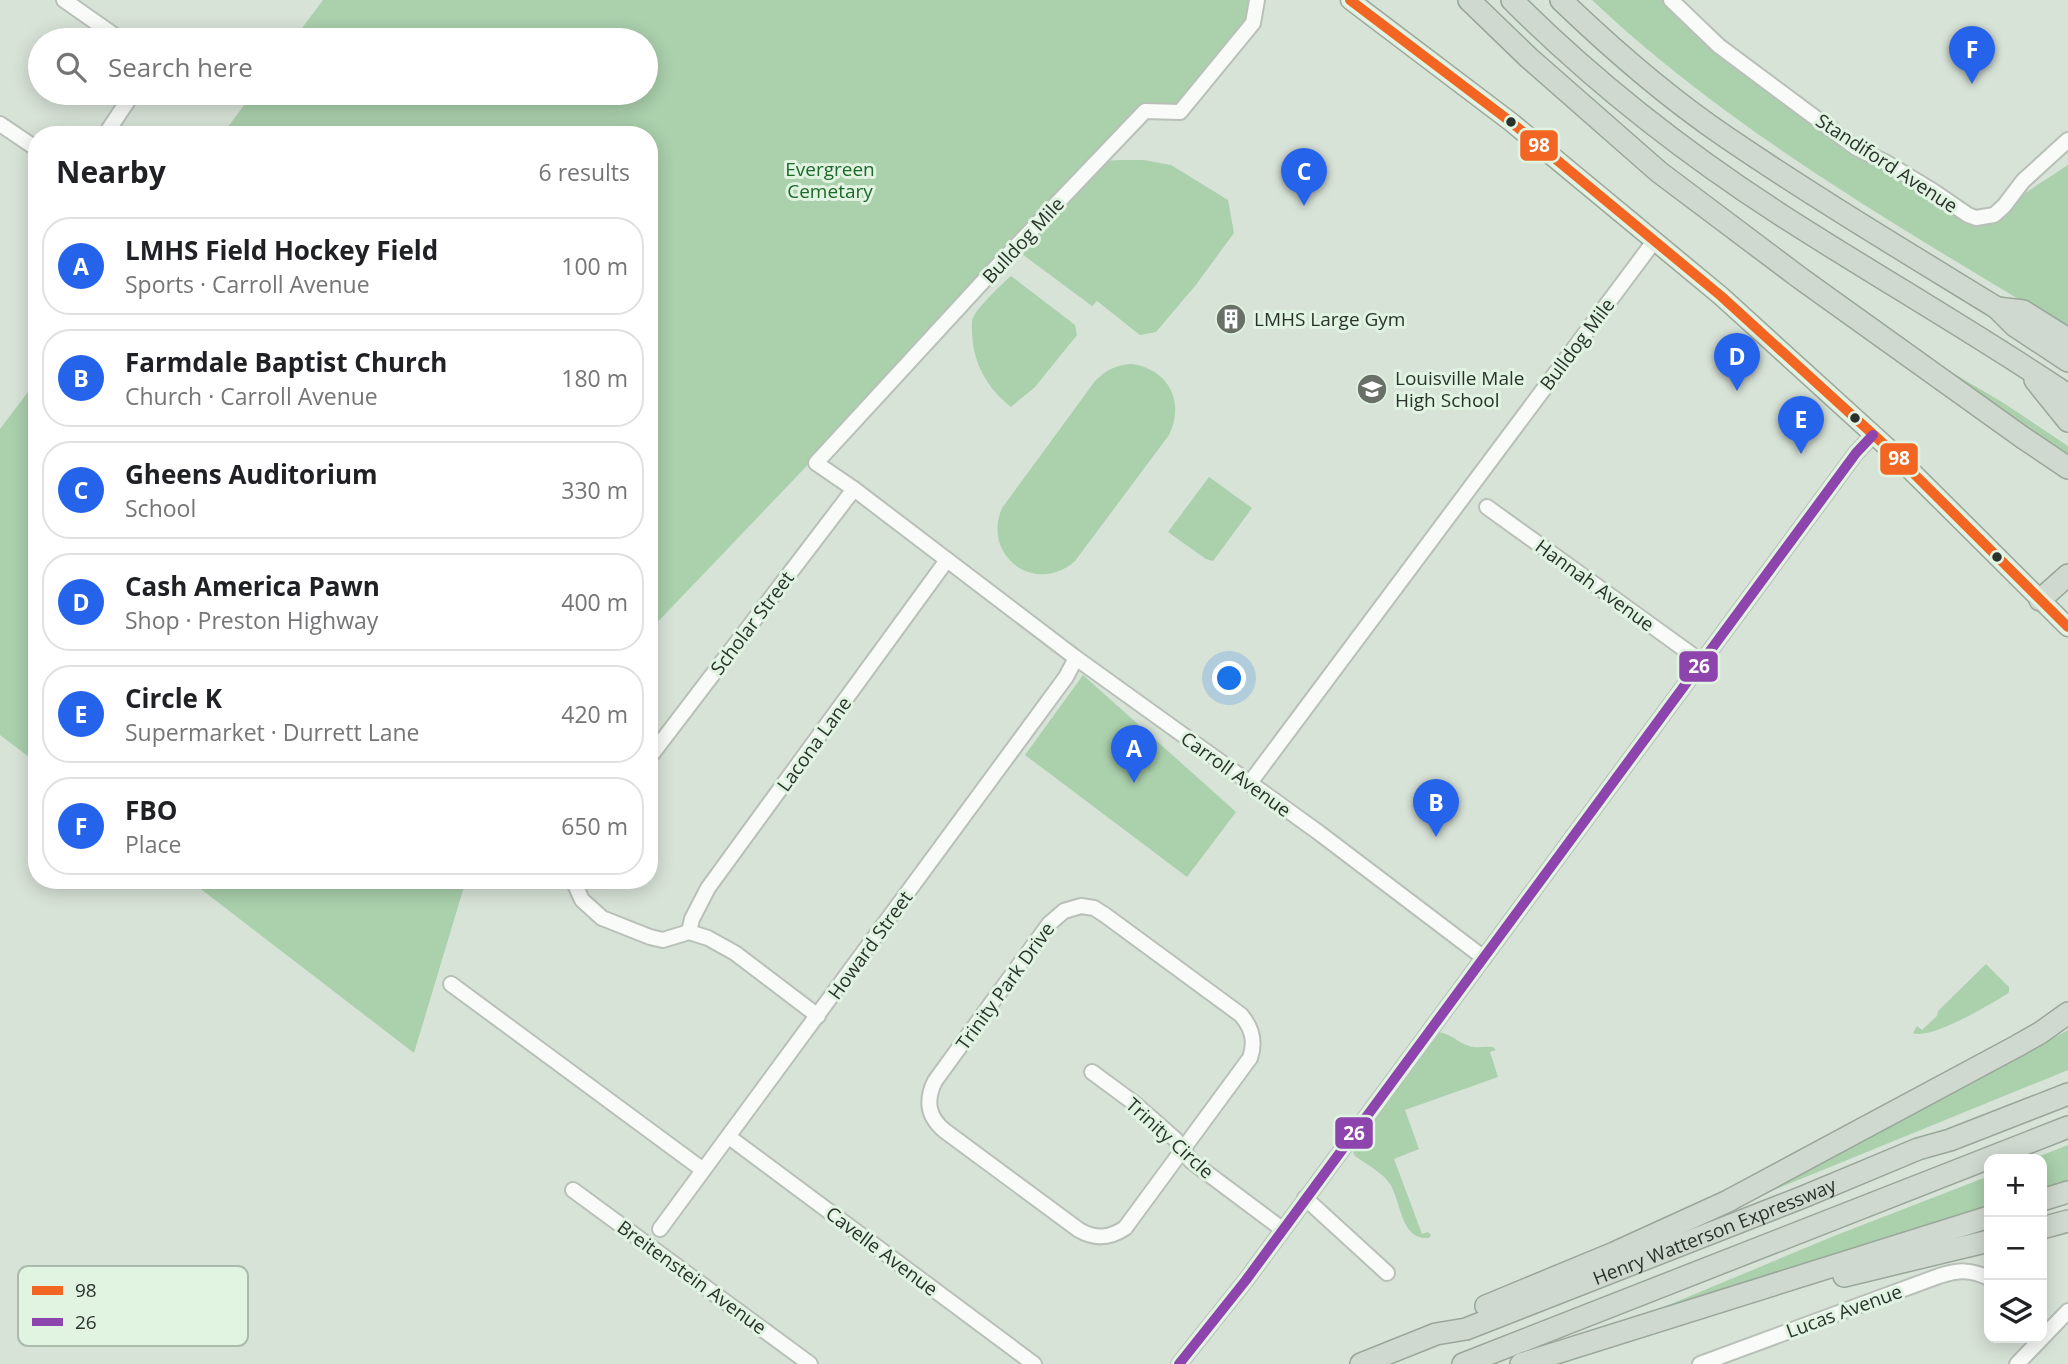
<!DOCTYPE html>
<meta charset="utf-8">
<style>
body{margin:0;font-family:"Open Sans",sans-serif;background:#f6f6f6;color:#202124}
.controls{position:absolute;right:21px;bottom:21px;display:grid;overflow:hidden;border-radius:14px;box-shadow:0 4px 18px #0003}
.controls button{width:63px;height:63px;display:grid;place-items:center;padding:0;border:0;border-bottom:2px solid #e0e0e0;background:#fff;color:#202124;font:35px sans-serif}
.you{position:absolute;left:1230px;top:679px;width:24px;height:24px;margin:-18px;border:5px solid #fff;border-radius:50%;background:#1a73e8;box-shadow:0 0 0 10px #1a73e833}
.badge{display:grid;place-items:center;width:46px;height:46px;border-radius:50%;background:#2563eb;color:#fff;font-size:23px;font-weight:700}
.pin{position:absolute;translate:-50% -58px;filter:drop-shadow(0 2px 4px #0008)}
.pin::after{content:'';position:absolute;top:37px;width:24px;height:21px;background:inherit;clip-path:polygon(0 0,100% 0,50% 100%)}
.list{margin:0;padding:0;list-style:none}
h2{display:flex;justify-content:space-between;align-items:center;height:91px;margin:0;padding:0 28px;font-size:30px}
h2 small{font-size:23px;font-weight:400;color:#757577}
.list li{display:grid;grid-template-columns:46px 1fr auto;gap:21px;align-items:center;box-sizing:border-box;height:98px;margin:0 14px 14px;padding:0 14px;border:2px solid #e0e0e0;border-radius:28px}
.list b{display:block;font-size:26px;white-space:nowrap}
.list p{margin:0;font-size:23px;white-space:nowrap;color:#757577}
.list em{font-size:23px;font-style:normal;color:#757577}
.icon{flex:none;width:38px;height:38px;fill:none;stroke:currentColor;stroke-width:2;stroke-linecap:round;stroke-linejoin:round}
.map{position:relative;flex:none;width:2068px;height:1364px;overflow:hidden}
.search{position:absolute;background:#fff;box-shadow:0 4px 18px #0003;left:28px;top:28px;width:630px;height:77px;display:flex;align-items:center;gap:18px;box-sizing:border-box;padding:0 24px;border-radius:38px;color:#757577;font-size:26px}
.panel{position:absolute;background:#fff;box-shadow:0 4px 18px #0003;left:28px;top:126px;width:630px;height:763px;border-radius:28px}
.map>svg:first-child{display:block}
</style>
<div class="map">
<svg width="2068" height="1364" viewBox="0 0 2068 1364">
<rect width="100%" height="100%" fill="#d8e3d8"/>
<g fill="#aad0ac">
<polygon points="323,0 1257,0 1253,23 1180,112 1145,112 649,631 649,135 222,135 253,93 646,93 646,40 293,40"/>
<path d="M 1592,0 L 1662,0 L 1718,50 L 1964,221 L 1975,226 L 2068,165 L 2068,329 C 1902,228 1734,134 1592,0 Z"/>
<polygon points="1123,160 1144,160 1171,165 1228,200 1234,233 1195,286 1156,332 1140,335 1097,301 1092,306 1018,251 1101,161"/>
<path d="M 1011,276 L 1075,325 L 1077,335 L 1035,387 L 1011,407 C 987,388 973,363 972,332 C 972,327 971,320 974,316 C 978,307 1003,283 1011,276 Z"/>
<path d="M 1131,364 C 1169,369 1185,402 1169,435 L 1075,561 C 1036,596 981,556 1002,508 L 1095,381 C 1106,370 1116,365 1131,364 Z"/>
<polygon points="1946,369 2002,402 2068,446 2068,462 1943,376"/>
<polygon points="37,380 37,763 0,735 0,429"/>
<polygon points="1209,477 1252,508 1213,561 1206,559 1168,532"/>
<polygon points="1083,675 1236,812 1187,877 1025,755"/>
<polygon points="189,880 466,880 414,1053"/>
<path d="M 1986,964 L 2009,987 L 2009,992 L 2007,994 C 1989,1005 1931,1040 1913,1033 L 1917,1026 L 1922,1030 L 1937,1016 L 1938,1011 Z"/>
<polygon points="2068,1030 2068,1070 1759,1196 2044,1043"/>
<path d="M 1436,1032 C 1450,1032 1456,1042 1469,1046 C 1478,1049 1485,1046 1493,1047 L 1496,1050 L 1490,1052 L 1498,1077 L 1405,1110 L 1419,1149 L 1394,1159 L 1422,1234 L 1428,1232 L 1431,1235 L 1429,1238 C 1400,1240 1402,1203 1390,1184 C 1383,1173 1366,1164 1355,1156 L 1352,1150 L 1353,1146 Z"/>
<polygon points="2068,1145 2068,1184 2042,1193 2042,1159 2032,1159"/>
<polygon points="1989,1176 1989,1210 1623,1324 1834,1236"/>
</g>
<g fill="none" stroke-linecap="round" stroke-linejoin="round">
<g stroke="#b8c0b8" stroke-width="18">
<g id="minor">
<polyline points="64,0 121,40"/>
<polyline points="1257,0 1253,23 1180,112 1145,111 1000,263 816,463 854,489 1076,658 1318,832 1484,958"/>
<polyline points="1671,0 1719,46 1856,148 1885,162 1933,191 1968,215 1976,218 1994,215 2004,206 2023,181 2068,140"/>
<polyline points="0,124 37,149"/>
<polyline points="105,135 133,93"/>
<polyline points="1487,507 1702,662"/>
<polyline points="649,758 854,489"/>
<polyline points="1249,784 1655,240"/>
<polyline points="573,880 582,900 602,918 650,937 663,940 689,932 708,938 735,953 818,1016"/>
<path d="M 1081,906 L 1094,908 L 1105,915 L 1241,1015 C 1252,1028 1256,1041 1250,1058 L 1125,1228 C 1110,1238 1096,1240 1079,1230 L 945,1131 C 928,1117 925,1101 935,1081 L 1049,924 L 1064,911 Z"/>
<polyline points="689,932 692,919 708,888 947,560"/>
<polyline points="451,984 703,1170"/>
<polyline points="1092,1072 1134,1103 1175,1139 1191,1161 1282,1229"/>
<polyline points="729,1137 1034,1364"/>
<polyline points="573,1190 810,1364"/>
<polyline points="1305,1198 1387,1273"/>
<polyline points="660,1229 1066,677 1076,658"/>
<polyline points="1179,1364 1246,1280 1856,453 1873,435"/>
<path d="M 1700,1364 L 1939,1276 C 1959,1270 1969,1269 1989,1278"/>
<polyline points="2017,1364 2068,1311"/>
</g>
</g>
<g stroke="#99a79a" stroke-width="21">
<polyline id="major" points="1350,0 1511,122 1721,296 1887,447 2068,627"/>
</g>
<g stroke="#99a79a" stroke-width="24">
<g id="highway">
<polyline points="1469,0 1529,58 1659,172 1800,278 2022,437 2068,468"/>
<path d="M 1512,0 C 1593,81 1685,153 1781,215 C 1876,276 1974,332 2068,395"/>
<path d="M 1561,0 C 1612,49 1667,97 1726,137 C 1814,197 1906,252 1997,308 L 2015,326 L 2068,361"/>
<polyline points="1997,308 2023,311 2068,339"/>
<polyline points="2035,380 2068,421"/>
<polyline points="2040,600 2068,575"/>
<polyline points="2042,1200 2068,1192"/>
<polyline points="2042,1228 2068,1221"/>
<polyline points="1844,1276 1989,1241"/>
<polyline points="1486,1306 1614,1253 1726,1202 2017,1046 2040,1033 2068,1013"/>
<path id="s1" d="M 1361,1364 L 1436,1334 L 1466,1329 L 1803,1197 L 1918,1149 L 1950,1140 L 2068,1094"/>
<polyline points="1463,1364 2068,1127"/>
<polyline points="1521,1364 1989,1217"/>
</g>
</g>
<use href="#minor" stroke="#f9fbf9" stroke-width="14"/>
<use href="#major" stroke="#e0e6e0" stroke-width="18"/>
<use href="#highway" stroke="#d0d9d0" stroke-width="21"/>
<g stroke="#e1f4e2" stroke-width="16">
<polyline id="bus-1" points="1350,0 1511,122 1721,296 1887,447 2068,627"/>
</g>
<g stroke="#e1f4e2" stroke-width="16">
<polyline id="bus-2" points="1179,1364 1246,1280 1856,453 1873,435"/>
</g>
<use href="#bus-1" stroke="#f26522" stroke-width="10"/>
<use href="#bus-2" stroke="#8e44ad" stroke-width="10"/>
</g>
<defs>
<g id="building-disc" transform="scale(1.575)"><circle r="9.5" fill="#687068" stroke="#e1f4e2"/><path d="M-4-6H4V6H1V3H-1V6H-4ZM-2.5-4.3h1.7v1.8h-1.7ZM.8-4.3h1.7v1.8H.8ZM-2.5-1h1.7V.8h-1.7ZM.8-1h1.7V.8H.8Z" fill="#fff"/></g>
<g id="school-disc" transform="scale(1.575)"><circle r="9.5" fill="#687068" stroke="#e1f4e2"/><path d="M0-5L7-2L0 1L-7-2ZM-4 1L0 2.5L4 1V4Q0 6-4 4Z" fill="#fff"/></g>
</defs>
<g fill-rule="evenodd">
<use href="#building-disc" x="1231" y="319"/>
<use href="#school-disc" x="1372" y="389"/>
</g>
<g fill="#2b322b" stroke="#e1f4e2" stroke-width="2.5">
<circle cx="1511" cy="122" r="6"/>
<circle cx="1855" cy="418" r="6"/>
<circle cx="1997" cy="557" r="6"/>
</g>
<g text-anchor="middle" dominant-baseline="central" stroke-width="6" stroke-linejoin="round" paint-order="stroke">
<g font-size="19" fill="#2b322b" stroke="#e1f4e2">
<text transform="translate(1887 163) rotate(33)">Standiford Avenue</text>
<text transform="translate(1023 240) rotate(-47)">Bulldog Mile</text>
<text transform="translate(1577 344) rotate(-53)">Bulldog Mile</text>
<text transform="translate(1595 585) rotate(36)">Hannah Avenue</text>
<text transform="translate(752 623) rotate(-53)">Scholar Street</text>
<text transform="translate(814 744) rotate(-54)">Lacona Lane</text>
<text transform="translate(1236 774) rotate(36)">Carroll Avenue</text>
<text transform="translate(870 945) rotate(-54)">Howard Street</text>
<text transform="translate(1005 986) rotate(-54)">Trinity Park Drive</text>
<text transform="translate(1170 1138) rotate(42)">Trinity Circle</text>
<text stroke="none"><textPath href="#s1" startOffset="378">Henry Watterson Expressway</textPath></text>
<text transform="translate(882 1251) rotate(37)">Cavelle Avenue</text>
<text transform="translate(692 1277) rotate(36)">Breitenstein Avenue</text>
<text transform="translate(1844 1311) rotate(-20)">Lucas Avenue</text>
</g>
<g font-size="19" fill="#1e682b" stroke="#e1f4e2">
<text x="830" y="169">Evergreen<tspan x="830" dy="22">Cemetary</tspan></text>
</g>
<g font-size="19" fill="#2b322b" stroke="#e1f4e2" text-anchor="start">
<text x="1254" y="319">LMHS Large Gym</text>
<text x="1395" y="378">Louisville Male<tspan x="1395" dy="22">High School</tspan></text>
</g>
</g>
<rect x="18" y="1266" width="230" height="80" rx="10" fill="#e1f4e2" stroke="#aabaab" stroke-width="2"/>
<rect x="32" y="1286" width="31" height="9" fill="#f26522"/>
<rect x="32" y="1318" width="31" height="8" fill="#8e44ad"/>
<g font-size="19" fill="#2b322b">
<text x="75" y="1297">98</text>
<text x="75" y="1329">26</text>
</g>
<g stroke="#e1f4e2" stroke-width="2.5">
<rect x="1519" y="129" width="40" height="33" rx="7" fill="#f26522"/>
<rect x="1879" y="442" width="40" height="34" rx="7" fill="#f26522"/>
<rect x="1678" y="650" width="41" height="33" rx="7" fill="#8e44ad"/>
<rect x="1334" y="1116" width="40" height="34" rx="7" fill="#8e44ad"/>
</g>
<g font-size="19" text-anchor="middle" font-weight="bold" fill="#fff">
<text x="1539" y="152">98</text>
<text x="1899" y="465">98</text>
<text x="1699" y="673">26</text>
<text x="1354" y="1140">26</text>
</g>
</svg>
<div class="controls">
<button>+</button>
<button>−</button>
<button><svg class="icon" aria-label="layers" viewBox="0 0 24 24"><path d="M12 4l9 5-9 5-9-5zM3 14l9 5 9-5"/></svg></button>
</div>
<div class="you"></div>
<div class="pin badge" style="left:1134px;top:783px">A</div>
<div class="pin badge" style="left:1436px;top:837px">B</div>
<div class="pin badge" style="left:1304px;top:206px">C</div>
<div class="pin badge" style="left:1737px;top:391px">D</div>
<div class="pin badge" style="left:1801px;top:454px">E</div>
<div class="pin badge" style="left:1972px;top:84px">F</div>
<div class="search"><svg class="icon" aria-label="search" viewBox="0 0 24 24"><circle cx="10" cy="10" r="6"/><path d="M15 15l6 6"/></svg>Search here</div>
<section class="panel">
<h2>Nearby<small>6 results</small></h2>
<ul class="list">
<li><span class="badge">A</span><div><b>LMHS Field Hockey Field</b><p>Sports · Carroll Avenue</p></div><em>100 m</em></li>
<li><span class="badge">B</span><div><b>Farmdale Baptist Church</b><p>Church · Carroll Avenue</p></div><em>180 m</em></li>
<li><span class="badge">C</span><div><b>Gheens Auditorium</b><p>School</p></div><em>330 m</em></li>
<li><span class="badge">D</span><div><b>Cash America Pawn</b><p>Shop · Preston Highway</p></div><em>400 m</em></li>
<li><span class="badge">E</span><div><b>Circle K</b><p>Supermarket · Durrett Lane</p></div><em>420 m</em></li>
<li><span class="badge">F</span><div><b>FBO</b><p>Place</p></div><em>650 m</em></li>
</ul>
</section>
</div>
